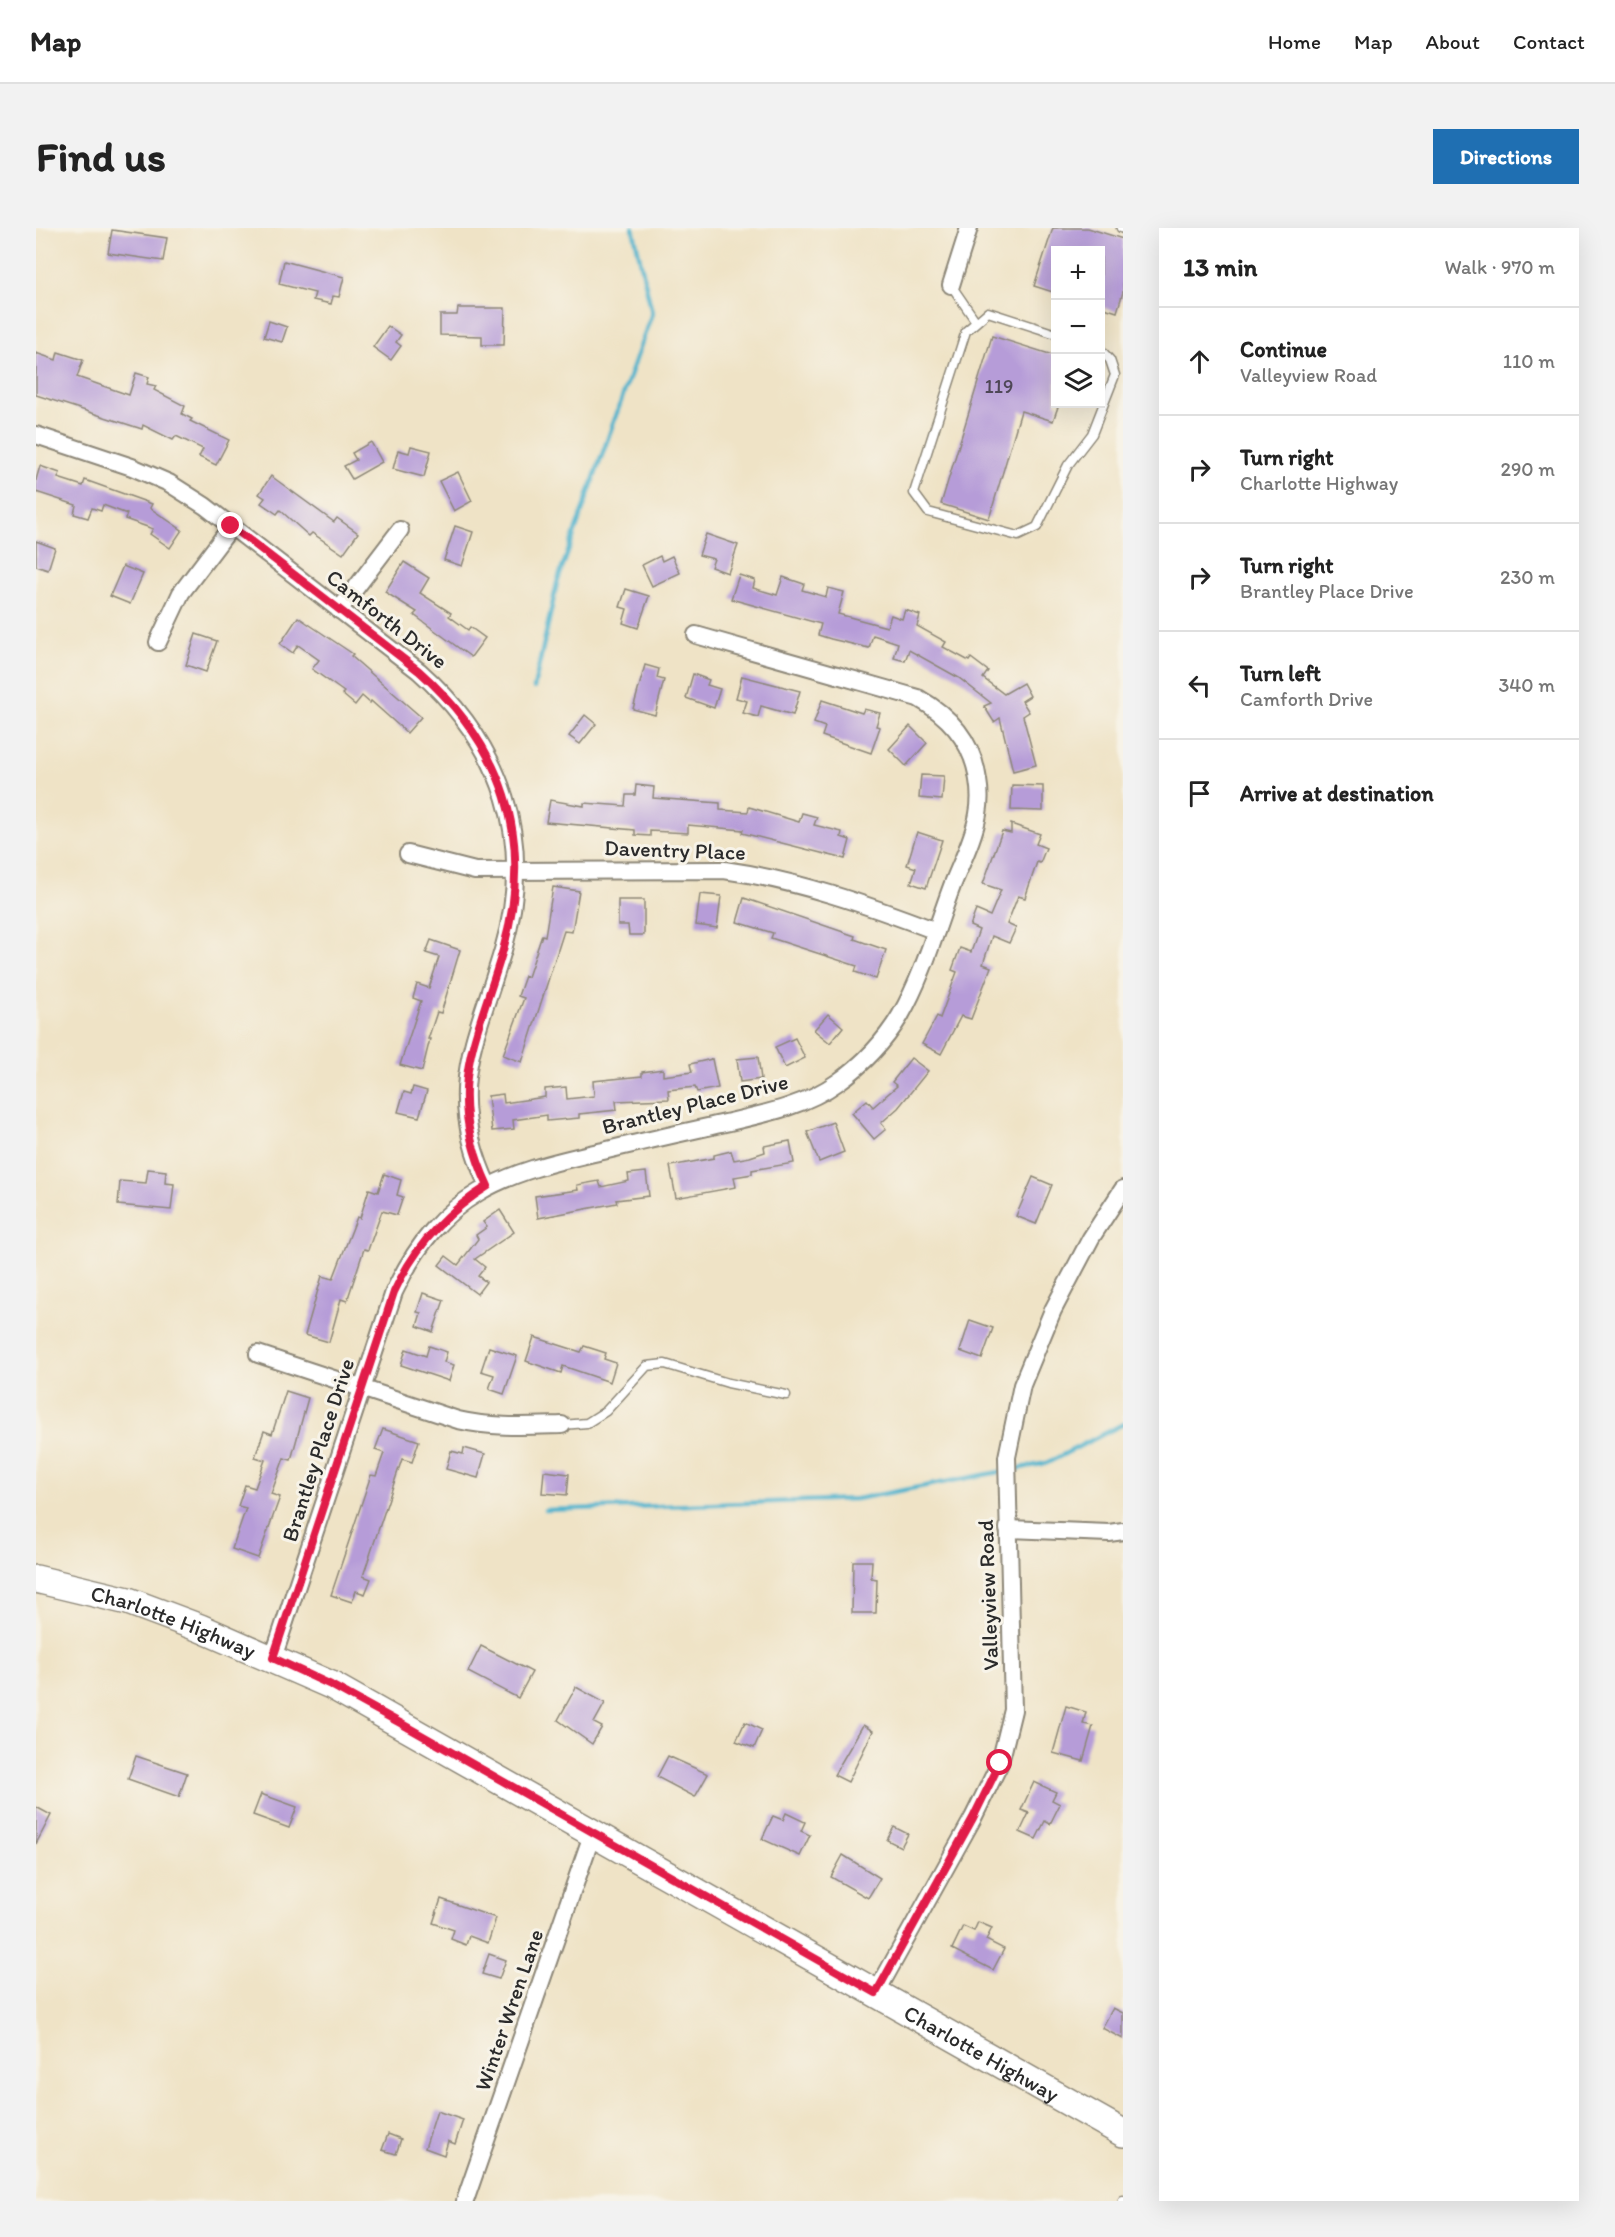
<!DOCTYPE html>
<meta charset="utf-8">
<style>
body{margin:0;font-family:Itim,sans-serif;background:#f2f2f2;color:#222}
.controls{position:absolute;right:18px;top:18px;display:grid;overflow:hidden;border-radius:0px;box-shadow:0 6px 24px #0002}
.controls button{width:54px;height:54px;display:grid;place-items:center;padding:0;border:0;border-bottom:2px solid #e0e0e0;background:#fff;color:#222;font:30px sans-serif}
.stop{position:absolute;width:18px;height:18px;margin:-14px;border:4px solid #e11d48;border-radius:50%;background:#fff}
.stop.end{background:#e11d48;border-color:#fff;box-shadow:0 2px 6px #0008}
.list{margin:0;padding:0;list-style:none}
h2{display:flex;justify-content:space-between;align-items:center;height:78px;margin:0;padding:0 24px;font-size:26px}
h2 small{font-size:20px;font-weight:400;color:#767676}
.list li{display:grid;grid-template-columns:39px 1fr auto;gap:18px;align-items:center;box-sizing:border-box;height:108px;padding:0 24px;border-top:2px solid #e0e0e0}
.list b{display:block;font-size:22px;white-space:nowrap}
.list p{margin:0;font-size:20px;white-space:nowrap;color:#767676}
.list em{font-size:20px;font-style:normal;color:#767676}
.icon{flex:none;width:33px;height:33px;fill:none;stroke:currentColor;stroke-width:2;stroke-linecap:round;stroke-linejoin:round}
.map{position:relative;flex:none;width:1087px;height:1973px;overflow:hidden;border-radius:0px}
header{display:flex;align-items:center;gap:36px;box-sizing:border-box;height:84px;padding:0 30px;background:#fff;border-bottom:2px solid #e0e0e0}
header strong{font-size:28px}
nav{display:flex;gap:33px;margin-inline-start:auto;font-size:21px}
.intro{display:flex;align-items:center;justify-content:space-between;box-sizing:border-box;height:144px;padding:0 36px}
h1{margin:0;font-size:42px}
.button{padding:15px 27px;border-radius:0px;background:#1f6fb2;color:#fff;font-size:21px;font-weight:700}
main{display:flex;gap:36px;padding:0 36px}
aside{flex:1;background:#fff;border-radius:0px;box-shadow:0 6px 24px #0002}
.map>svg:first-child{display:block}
</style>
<header>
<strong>Map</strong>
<nav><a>Home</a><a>Map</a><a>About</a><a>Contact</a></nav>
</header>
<div class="intro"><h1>Find us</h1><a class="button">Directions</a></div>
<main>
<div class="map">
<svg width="1087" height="1973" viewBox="0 0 1087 1973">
<rect width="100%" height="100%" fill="#f7f3e8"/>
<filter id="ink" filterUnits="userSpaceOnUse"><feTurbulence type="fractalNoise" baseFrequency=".0167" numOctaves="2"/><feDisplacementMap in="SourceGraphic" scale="12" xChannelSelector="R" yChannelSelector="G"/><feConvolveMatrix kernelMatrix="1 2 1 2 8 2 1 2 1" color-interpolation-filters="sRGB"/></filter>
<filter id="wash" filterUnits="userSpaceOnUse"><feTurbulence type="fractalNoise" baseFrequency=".008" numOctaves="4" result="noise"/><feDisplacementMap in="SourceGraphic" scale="24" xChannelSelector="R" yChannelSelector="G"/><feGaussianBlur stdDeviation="1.35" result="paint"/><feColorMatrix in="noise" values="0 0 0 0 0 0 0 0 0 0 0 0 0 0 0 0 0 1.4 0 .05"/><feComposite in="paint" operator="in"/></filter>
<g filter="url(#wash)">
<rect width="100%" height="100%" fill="#efe3c6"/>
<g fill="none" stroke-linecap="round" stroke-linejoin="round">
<g stroke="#4eb3cd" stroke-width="4.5">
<polyline points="498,460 521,355 616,85 597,0"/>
<polyline points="509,1282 820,1271 1011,1235 1087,1196"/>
</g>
</g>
<g id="blocks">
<g fill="#b69cd8">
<polygon points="1017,0 1052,0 1087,11 1087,64 1081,84 1065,79 1065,22 1020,22 1020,65 998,58"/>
<polygon points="76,2 131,10 127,33 72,25"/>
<polygon points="248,33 308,49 303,69 297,68 295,76 277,72 279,65 243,56"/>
<polygon points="422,80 469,80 468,117 446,117 446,108 404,107 404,87 421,87"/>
<polygon points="233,93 251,99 246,114 228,109"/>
<polygon points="352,98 365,107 360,114 365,118 355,132 337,119"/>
<polygon points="956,108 1020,128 1020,176 1023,176 1017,193 985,183 953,291 905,276"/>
<polygon points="22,124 47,132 41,149 93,167 100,145 113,149 111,156 120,158 118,162 149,178 146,186 156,191 154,193 193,212 180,237 163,229 167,221 140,208 137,212 107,197 106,201 0,167 0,125 20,132"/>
<polygon points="335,214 346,234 316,251 308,238 320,232 316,225"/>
<polygon points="375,218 395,223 388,249 357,241 362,222 373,225"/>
<polygon points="4,238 24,245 22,250 47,258 49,252 116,276 114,280 146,302 134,320 114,306 117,301 89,291 91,286 67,277 65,283 56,280 52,290 38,286 40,277 0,264 0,252"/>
<polygon points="422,244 436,273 418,283 403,253"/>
<polygon points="235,248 298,294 301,290 322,305 307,326 276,305 273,308 244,282 241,286 225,275 229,270 223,266"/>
<polygon points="419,298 437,304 426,338 408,332"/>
<polygon points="670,306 702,317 692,345 675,339 678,331 663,327"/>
<polygon points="0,313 19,320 12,342 0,338"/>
<polygon points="624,328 626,333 636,328 644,345 616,358 606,337"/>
<polygon points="368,334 393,350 384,365 415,385 413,388 432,402 434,399 449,410 435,429 378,387 381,384 349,364"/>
<polygon points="87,338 107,346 94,376 74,368"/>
<polygon points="703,347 719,352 717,360 741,367 747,349 768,356 766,362 790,369 792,360 808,364 802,386 851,399 855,387 866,391 869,382 884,387 881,398 910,414 907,419 933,433 935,430 952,443 947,450 968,466 987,455 994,468 986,473 993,484 987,488 1000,537 977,543 964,490 958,494 948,478 955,475 923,450 873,422 869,433 858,430 862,415 837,407 833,420 795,411 782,407 785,396 695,371"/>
<polygon points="590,361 613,368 602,400 587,395 591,381 584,379"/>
<polygon points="262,389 317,426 315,428 385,489 371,505 335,473 334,475 326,468 319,477 306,466 308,464 276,441 283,432 262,417 257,425 244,416"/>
<polygon points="160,406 181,413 170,444 150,437"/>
<polygon points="609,437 623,441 621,450 628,452 619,487 597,481"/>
<polygon points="657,446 673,452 671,457 684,461 678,480 650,470"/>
<polygon points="706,448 764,463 757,487 725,478 722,489 707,485 711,473 700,470"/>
<polygon points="786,472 826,485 828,481 844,485 840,498 844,499 835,525 786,508 789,499 778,495"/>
<polygon points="549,487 560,496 544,516 533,508"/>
<polygon points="874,498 891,515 870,538 853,521"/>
<polygon points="885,547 908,548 906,572 883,570"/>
<polygon points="600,557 618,559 617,570 684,575 684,582 712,584 713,579 763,594 766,585 781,589 778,597 806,604 805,609 814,612 809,631 706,605 707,602 652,597 652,605 614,603 614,608 599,607 599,602 510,594 514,572 548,578 548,575 589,578 590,567 599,567"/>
<polygon points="976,557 1007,558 1007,583 975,582"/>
<polygon points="975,596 1004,606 1000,616 1010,620 1004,635 1001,634 989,670 982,668 971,696 980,700 973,715 956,708 947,736 955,739 935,791 925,788 905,826 886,816 901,788 904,790 921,744 916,742 924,720 935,724 943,702 934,698 940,682 954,688 965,662 947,656 966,603 975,605"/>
<polygon points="881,604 906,612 890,660 875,655 880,640 871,637"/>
<polygon points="517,659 543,663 536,704 528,703 486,834 467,827 488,770 482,768 489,748 492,749 506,707 509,708"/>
<polygon points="664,666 685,668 681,700 660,697"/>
<polygon points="708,670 819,708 818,711 850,722 840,751 819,744 821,738 735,710 737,705 701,694"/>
<polygon points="582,672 608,672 608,707 593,707 592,697 582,697"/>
<polygon points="395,712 424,722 405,785 401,784 392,811 394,811 386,843 364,837 385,773 377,770 381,756 393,760 403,729 390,725"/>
<polygon points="792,786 807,799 794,815 778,802"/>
<polygon points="759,810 769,830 749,840 739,819"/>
<polygon points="722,829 725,851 704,854 701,831"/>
<polygon points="875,830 892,843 862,880 845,895 850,901 838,911 816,885 831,872 837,879 861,858 856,854"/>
<polygon points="676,831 682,860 661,864 659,859 632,862 633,871 580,873 581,882 543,886 543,890 511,893 511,887 477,892 478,901 456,903 452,868 467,866 468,875 509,869 509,861 530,859 531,871 558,868 557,853 606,848 606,844 627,841 627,848 656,844 654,836"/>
<polygon points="377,859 391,863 383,889 362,884 368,864 375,866"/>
<polygon points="797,894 808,924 783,934 771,904"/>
<polygon points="754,913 758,935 716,942 716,946 698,949 700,959 640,970 634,938 678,930 678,927 695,923 698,932 714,929 729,924 728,918"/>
<polygon points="112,941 130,943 129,955 138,956 135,982 82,977 84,953 110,955"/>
<polygon points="610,944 613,968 580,972 581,975 502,990 499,968 542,962 541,957 563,953 565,959 593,953 592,946"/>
<polygon points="348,946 365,952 361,967 367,969 361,987 346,983 332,1022 328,1021 311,1073 305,1071 293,1114 269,1107 286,1048 297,1051 321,989 324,990 333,961 342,964"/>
<polygon points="997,949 1016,957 1000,996 980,988"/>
<polygon points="464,982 478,1004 439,1031 449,1039 442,1048 450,1054 441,1066 403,1037 410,1028 422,1037 442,1011 440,1007 451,999 447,994"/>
<polygon points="387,1065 408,1072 397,1104 381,1098 385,1085 381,1084"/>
<polygon points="934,1092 957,1100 946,1131 924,1123"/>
<polygon points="498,1109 545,1124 548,1118 570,1125 568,1131 580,1135 574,1154 527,1138 525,1145 490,1133"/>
<polygon points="393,1118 411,1124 408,1134 418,1137 413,1153 365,1137 370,1121 390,1128"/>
<polygon points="453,1119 481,1128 468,1166 453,1161 458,1147 445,1143"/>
<polygon points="250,1163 272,1170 255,1232 248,1230 235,1266 244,1269 222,1330 196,1321 210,1280 202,1278 209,1257 219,1260 229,1232 219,1229 228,1203 236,1206"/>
<polygon points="347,1201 383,1213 376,1234 366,1231 327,1348 335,1351 329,1366 320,1363 316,1374 295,1367 335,1247 340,1248 348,1225 339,1222"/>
<polygon points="428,1220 449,1226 442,1250 410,1241 415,1223 427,1226"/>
<polygon points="508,1243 533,1246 531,1267 506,1265"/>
<polygon points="817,1333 836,1333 835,1350 841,1351 840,1385 816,1385"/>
<polygon points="445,1418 496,1444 482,1470 432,1444"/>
<polygon points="540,1459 569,1475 558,1495 566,1499 556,1516 522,1492"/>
<polygon points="1030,1478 1050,1484 1047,1496 1057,1498 1047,1533 1017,1525"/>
<polygon points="709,1494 726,1502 718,1520 700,1513"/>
<polygon points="827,1497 837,1503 812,1554 798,1547"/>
<polygon points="100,1528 151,1545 143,1569 92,1551"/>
<polygon points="632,1528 672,1546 659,1569 621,1549"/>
<polygon points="998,1554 1020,1564 1016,1572 1024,1576 1014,1596 1009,1593 1000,1611 984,1604 993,1585 985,1582"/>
<polygon points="225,1566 261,1579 253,1600 217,1587"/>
<polygon points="0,1579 15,1587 0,1616"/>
<polygon points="750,1585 769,1594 765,1603 774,1607 764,1628 726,1611 737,1588 747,1592"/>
<polygon points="858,1599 872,1606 865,1619 851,1612"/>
<polygon points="807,1627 844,1650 832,1670 795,1649"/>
<polygon points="405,1671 460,1690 452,1715 433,1708 430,1717 415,1711 418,1702 397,1695"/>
<polygon points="942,1694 956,1700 950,1712 968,1721 957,1742 916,1721 927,1698 938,1703"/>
<polygon points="453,1726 470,1732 463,1751 446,1746"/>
<polygon points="1077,1780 1087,1785 1087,1811 1066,1800"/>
<polygon points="401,1883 427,1892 419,1916 412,1913 408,1927 389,1920"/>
<polygon points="352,1906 365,1911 360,1926 346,1922"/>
</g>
</g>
</g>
<g filter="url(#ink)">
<use href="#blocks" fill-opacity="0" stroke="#8d8778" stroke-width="1.5"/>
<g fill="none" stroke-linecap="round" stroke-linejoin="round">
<g stroke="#8d8778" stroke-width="11">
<g id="lane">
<polyline points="1085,0 1087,1"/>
<polyline points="915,57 939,92"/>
<polyline points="1020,106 952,84 930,103 878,265 892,284 982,308 1001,299 1032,237 1056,206 1079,147 1074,132 1064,121"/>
<polyline points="526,1197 551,1195 570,1183 611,1138 629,1136 692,1155 750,1167"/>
<polyline points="1087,1973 1087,1972"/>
</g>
</g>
<g stroke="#8d8778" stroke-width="20">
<g id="street">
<polyline points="915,57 933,0"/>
<path d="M 0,207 L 96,239 L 133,255 L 169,278 L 383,443 C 467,518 499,612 467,722 C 440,814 407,862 452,958"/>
<polyline points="303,382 364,302"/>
<polyline points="122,414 145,365 195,299"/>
<path d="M 372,626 L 439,643 L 688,642 C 760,652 832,677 900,703"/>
<path d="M 222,1126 L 422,1192 C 457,1200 490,1198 526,1197"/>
<polyline points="972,1301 1073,1305 1087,1303"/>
<path d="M 237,1430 L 358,1064 C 405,964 467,945 567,923 C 608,913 649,904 689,895 C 728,886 769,878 802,854 C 826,837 849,813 864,788 C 887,748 900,701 916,658 C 925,635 938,610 942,586 C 944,575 944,563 942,552 C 937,515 914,488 882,470 L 660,407"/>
<polyline points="840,1765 937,1590 964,1535 977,1482 971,1229 986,1157 1017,1082 1055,1010 1087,961"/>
<polyline points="429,1973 557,1604"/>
</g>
</g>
<g stroke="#8d8778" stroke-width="30">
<g id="primary">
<path id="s1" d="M 0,1351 L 92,1373 L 164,1400 L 295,1457 L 1087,1905"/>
</g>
</g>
<use href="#lane" stroke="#fff" stroke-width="8"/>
<use href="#street" stroke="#fff" stroke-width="16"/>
<use href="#primary" stroke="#fff" stroke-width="27"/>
</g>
</g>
<g fill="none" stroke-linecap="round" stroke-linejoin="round" filter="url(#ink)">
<path stroke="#e11d48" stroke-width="8" d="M 195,298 L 383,443 C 468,519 499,610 467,722 C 440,815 407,861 452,958 C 410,984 379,1018 358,1064 L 237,1430 L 295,1457 L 366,1496 L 840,1765 L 937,1590 L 964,1535"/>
</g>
<g text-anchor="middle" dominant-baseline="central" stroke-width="6" stroke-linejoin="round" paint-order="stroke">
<g font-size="20" fill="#4e4756">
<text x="963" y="158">119</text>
</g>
<g font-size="22" fill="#2b2b2b" stroke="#f7f3e8">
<text transform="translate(351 391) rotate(38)">Camforth Drive</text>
<text transform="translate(639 622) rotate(2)">Daventry Place</text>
<text transform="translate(659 876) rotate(-14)">Brantley Place Drive</text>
<text transform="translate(282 1222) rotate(-72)">Brantley Place Drive</text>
<text transform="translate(952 1367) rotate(-92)">Valleyview Road</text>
<text stroke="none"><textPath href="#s1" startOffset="144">Charlotte Highway</textPath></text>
<text transform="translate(473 1782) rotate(-71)">Winter Wren Lane</text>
<text stroke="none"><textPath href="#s1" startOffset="1062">Charlotte Highway</textPath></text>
</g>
</g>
</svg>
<div class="controls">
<button>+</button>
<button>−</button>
<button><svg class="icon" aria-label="layers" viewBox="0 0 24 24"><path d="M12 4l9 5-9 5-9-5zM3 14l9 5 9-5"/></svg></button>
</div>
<div class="stop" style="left:964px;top:1535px"></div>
<div class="stop end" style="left:195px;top:298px"></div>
</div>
<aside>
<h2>13 min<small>Walk · 970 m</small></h2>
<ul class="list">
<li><svg class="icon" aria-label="ahead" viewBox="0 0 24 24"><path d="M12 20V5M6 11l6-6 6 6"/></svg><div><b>Continue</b><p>Valleyview Road</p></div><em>110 m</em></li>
<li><svg class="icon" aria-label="right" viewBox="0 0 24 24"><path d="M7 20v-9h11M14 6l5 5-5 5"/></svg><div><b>Turn right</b><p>Charlotte Highway</p></div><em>290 m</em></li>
<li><svg class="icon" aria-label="right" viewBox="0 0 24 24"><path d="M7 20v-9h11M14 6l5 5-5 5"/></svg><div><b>Turn right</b><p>Brantley Place Drive</p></div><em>230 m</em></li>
<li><svg class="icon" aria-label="left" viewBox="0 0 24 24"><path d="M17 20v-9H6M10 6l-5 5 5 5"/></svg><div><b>Turn left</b><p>Camforth Drive</p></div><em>340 m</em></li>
<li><svg class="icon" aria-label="arrive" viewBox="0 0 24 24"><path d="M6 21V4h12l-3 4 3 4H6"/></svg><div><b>Arrive at destination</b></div></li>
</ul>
</aside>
</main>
